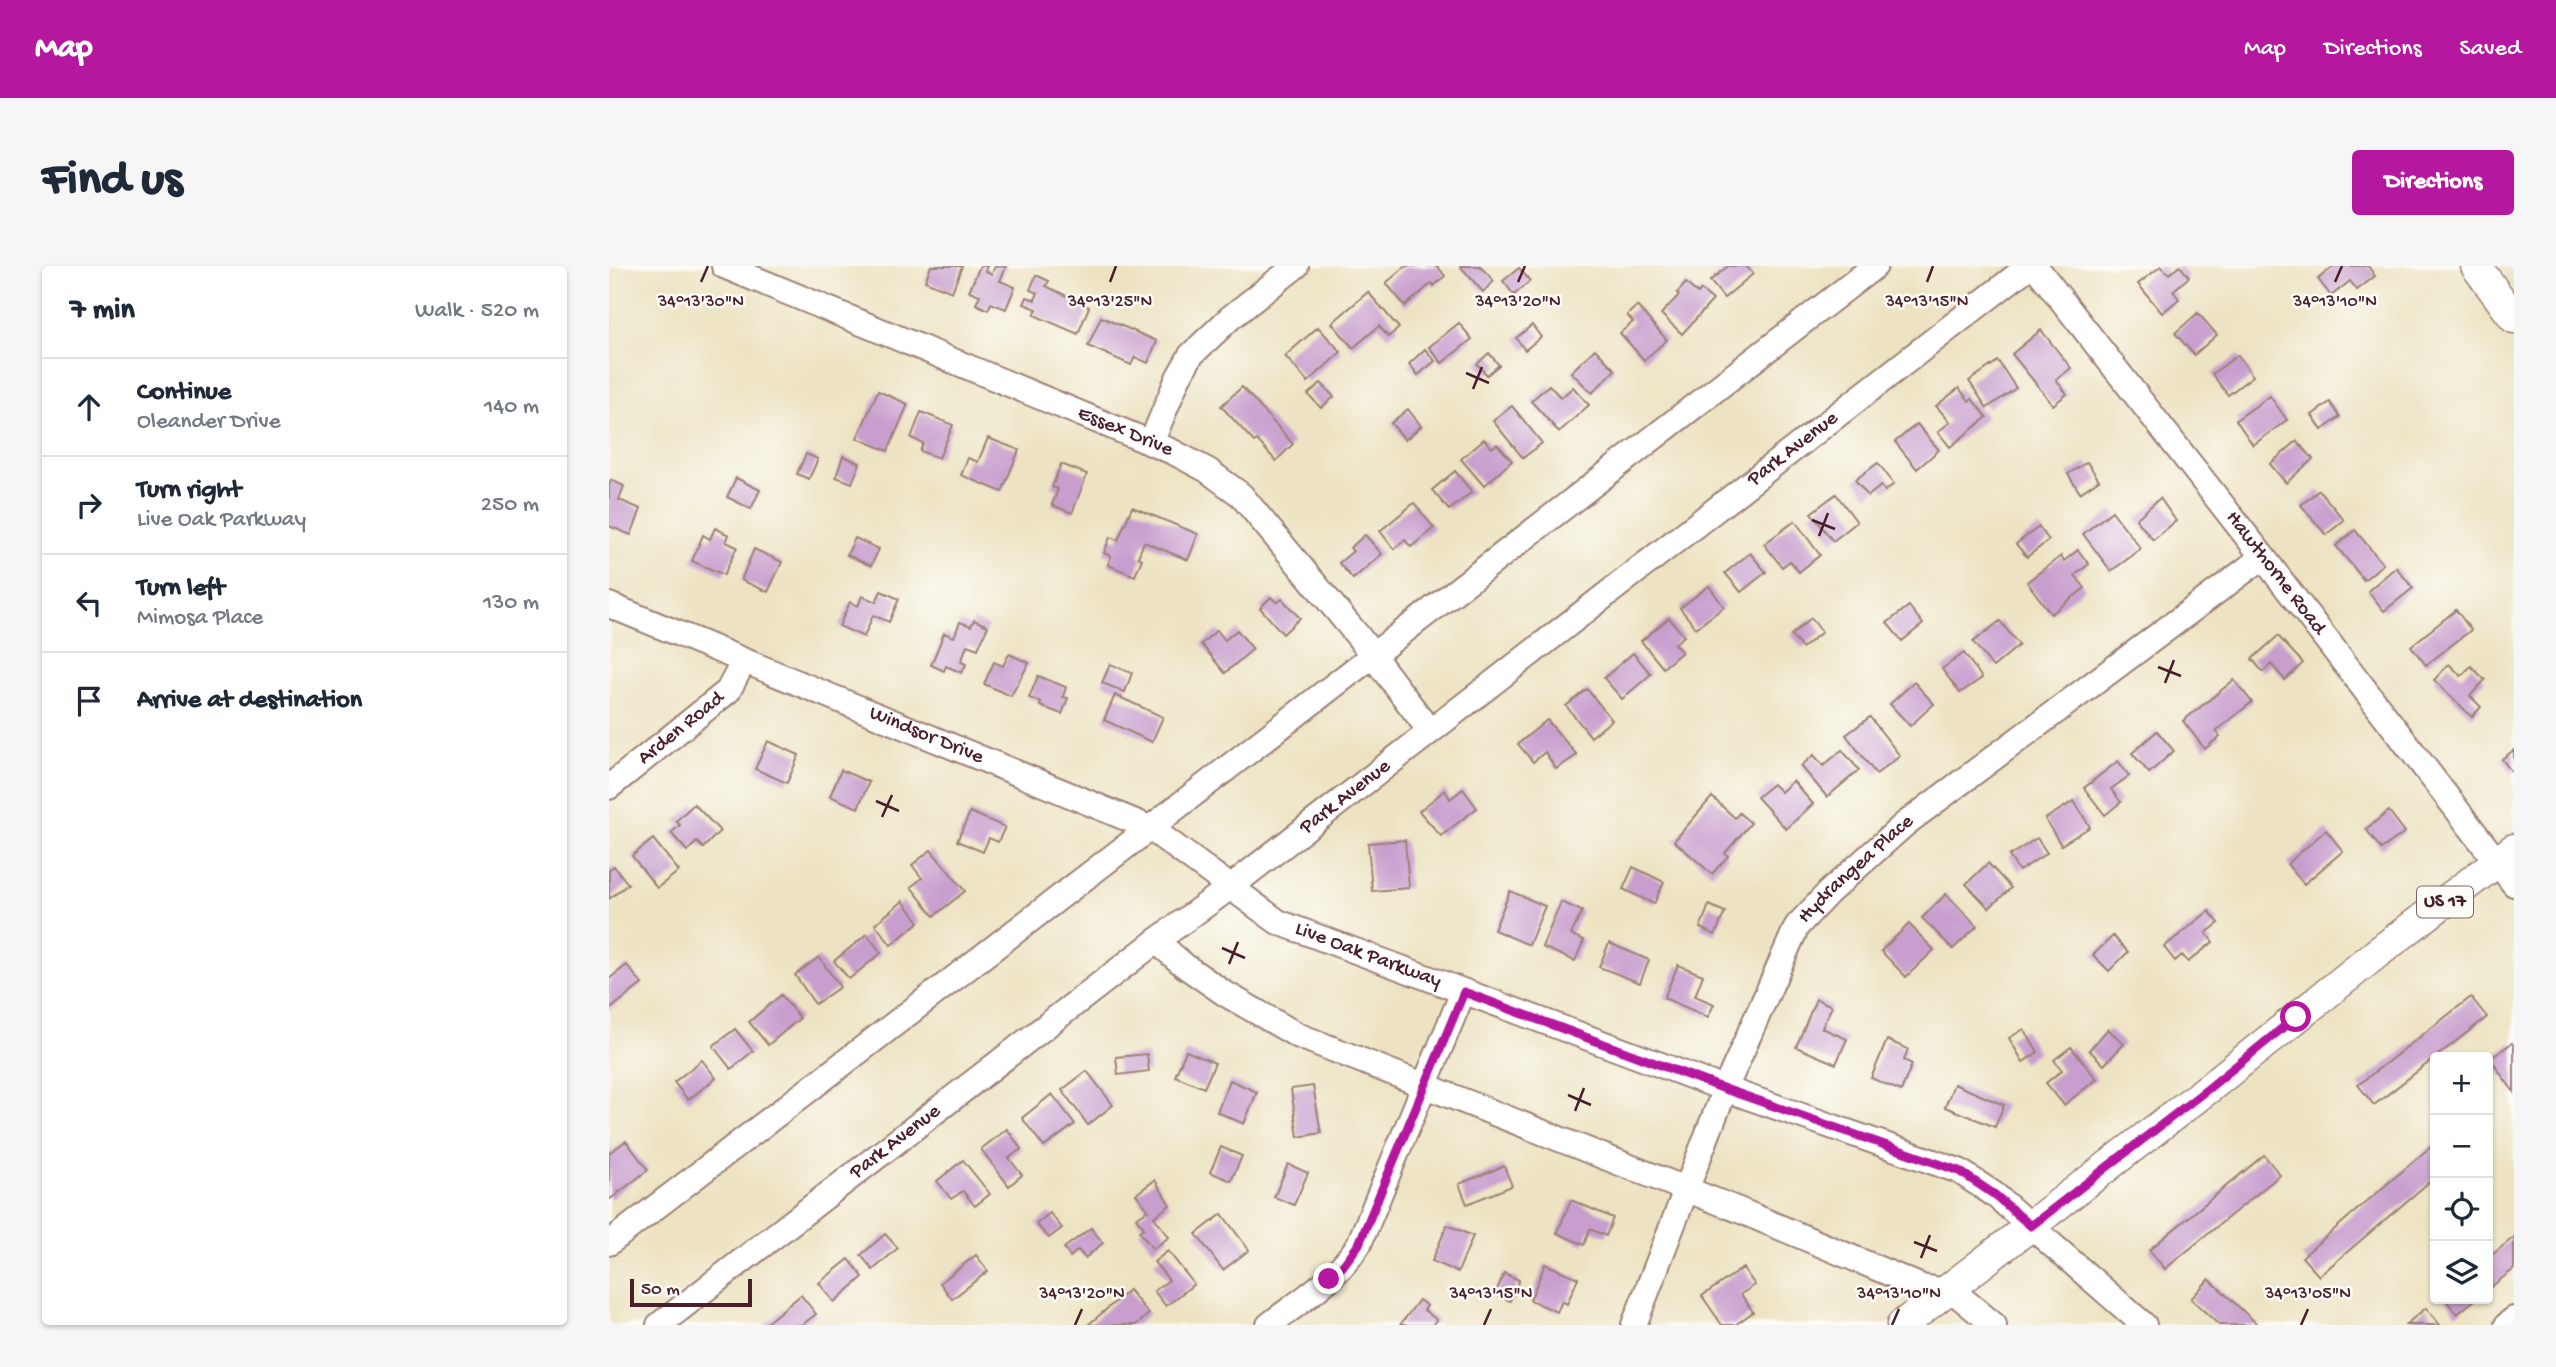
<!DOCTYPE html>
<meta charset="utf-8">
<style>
body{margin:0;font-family:"Gochi Hand",sans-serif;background:#f6f6f7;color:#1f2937}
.controls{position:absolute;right:21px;bottom:21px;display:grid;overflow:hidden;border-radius:7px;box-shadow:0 2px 5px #0004}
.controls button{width:63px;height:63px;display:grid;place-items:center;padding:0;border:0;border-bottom:2px solid #e0e1e3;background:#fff;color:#1f2937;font:35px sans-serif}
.scale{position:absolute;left:21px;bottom:18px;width:122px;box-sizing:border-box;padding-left:7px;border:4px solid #4a1f2b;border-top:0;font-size:19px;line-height:24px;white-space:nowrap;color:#4a1f2b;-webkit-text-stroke:5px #fdfcf7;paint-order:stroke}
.stop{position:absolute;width:21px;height:21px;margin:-16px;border:5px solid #b5179e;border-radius:50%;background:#fff}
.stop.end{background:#b5179e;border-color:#fff;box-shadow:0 2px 7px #0008}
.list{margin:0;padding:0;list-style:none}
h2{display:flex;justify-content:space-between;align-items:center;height:91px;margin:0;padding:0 28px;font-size:30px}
h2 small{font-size:23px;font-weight:400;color:#747a83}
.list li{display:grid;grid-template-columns:46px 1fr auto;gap:21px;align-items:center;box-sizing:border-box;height:98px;padding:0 28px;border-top:2px solid #e0e1e3}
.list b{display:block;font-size:26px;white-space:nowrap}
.list p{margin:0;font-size:23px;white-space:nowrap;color:#747a83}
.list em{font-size:23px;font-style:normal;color:#747a83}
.icon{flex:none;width:38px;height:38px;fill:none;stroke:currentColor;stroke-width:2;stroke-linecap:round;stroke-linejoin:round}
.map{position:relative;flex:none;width:1905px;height:1059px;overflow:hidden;border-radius:7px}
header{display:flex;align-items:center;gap:42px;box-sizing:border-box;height:98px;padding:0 35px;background:#b5179e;color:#fff}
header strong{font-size:33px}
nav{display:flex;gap:38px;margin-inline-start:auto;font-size:24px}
.intro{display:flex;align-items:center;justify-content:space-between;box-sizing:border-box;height:168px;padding:0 42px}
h1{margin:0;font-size:49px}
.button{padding:18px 32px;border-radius:7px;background:#b5179e;color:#fff;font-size:24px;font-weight:700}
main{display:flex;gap:42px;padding:0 42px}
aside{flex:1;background:#fff;border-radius:7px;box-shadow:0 2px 5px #0004}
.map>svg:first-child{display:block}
</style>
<header>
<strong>Map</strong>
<nav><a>Map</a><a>Directions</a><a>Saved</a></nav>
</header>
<div class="intro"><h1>Find us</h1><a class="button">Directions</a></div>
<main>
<aside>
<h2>7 min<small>Walk · 520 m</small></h2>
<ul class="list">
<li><svg class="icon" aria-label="ahead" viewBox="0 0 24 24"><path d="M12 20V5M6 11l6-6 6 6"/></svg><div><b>Continue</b><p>Oleander Drive</p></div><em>140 m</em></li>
<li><svg class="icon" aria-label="right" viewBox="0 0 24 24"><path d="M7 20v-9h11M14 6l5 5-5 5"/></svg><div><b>Turn right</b><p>Live Oak Parkway</p></div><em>250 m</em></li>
<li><svg class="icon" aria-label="left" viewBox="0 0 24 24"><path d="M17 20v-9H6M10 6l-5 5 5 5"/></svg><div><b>Turn left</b><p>Mimosa Place</p></div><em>130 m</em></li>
<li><svg class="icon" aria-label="arrive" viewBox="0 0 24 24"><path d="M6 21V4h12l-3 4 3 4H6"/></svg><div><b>Arrive at destination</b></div></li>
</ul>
</aside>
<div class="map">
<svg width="1905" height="1059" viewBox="0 0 1905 1059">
<rect width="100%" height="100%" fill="#fdfcf7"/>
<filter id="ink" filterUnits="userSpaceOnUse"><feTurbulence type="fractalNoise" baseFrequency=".0143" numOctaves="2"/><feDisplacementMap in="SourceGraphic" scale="14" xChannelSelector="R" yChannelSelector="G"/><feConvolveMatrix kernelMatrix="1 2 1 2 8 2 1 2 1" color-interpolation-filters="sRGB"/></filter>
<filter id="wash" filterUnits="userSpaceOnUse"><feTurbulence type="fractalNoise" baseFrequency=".00686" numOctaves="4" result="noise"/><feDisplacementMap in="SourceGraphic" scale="28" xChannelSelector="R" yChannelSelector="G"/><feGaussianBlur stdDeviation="1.57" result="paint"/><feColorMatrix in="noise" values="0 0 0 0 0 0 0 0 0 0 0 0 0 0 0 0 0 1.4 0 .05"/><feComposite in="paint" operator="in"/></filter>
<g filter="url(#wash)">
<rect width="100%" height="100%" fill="#ede3c2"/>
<g id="blocks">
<g fill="#c89ece">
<polygon points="322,0 353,0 343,26 316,15"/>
<polygon points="371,0 378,0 376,5 383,8 386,0 397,1 391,15 406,21 397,43 382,37 379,44 367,38 371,29 360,25"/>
<polygon points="797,0 828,0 836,10 825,20 823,17 796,40 777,17"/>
<polygon points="851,0 871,0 885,15 874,26"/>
<polygon points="1119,0 1137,0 1144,8 1115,32 1101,15"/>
<polygon points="1552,0 1560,8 1571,0 1580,11 1564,25 1570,33 1553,47 1529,18"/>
<polygon points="1725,0 1759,0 1766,10 1748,24 1741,15 1722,30 1709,13"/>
<polygon points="910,2 921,15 905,29 894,15"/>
<polygon points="427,9 440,15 437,20 480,41 469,68 425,49 428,43 415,38 418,31 426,34 429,27 421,24"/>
<polygon points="1077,17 1089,28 1092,24 1104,34 1073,68 1052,48 1070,29 1068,27"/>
<polygon points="759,26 790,62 779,71 770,60 744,82 723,57"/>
<polygon points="1028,40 1058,74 1035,94 1011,67 1024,56 1018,49"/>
<polygon points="1589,47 1608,69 1585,89 1566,67"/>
<polygon points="492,51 548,75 539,97 526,91 522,99 479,80"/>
<polygon points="850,57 863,73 833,97 820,81"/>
<polygon points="923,59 932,71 916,84 907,72"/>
<polygon points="709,61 732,86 699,116 676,90"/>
<polygon points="1432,64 1462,102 1447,114 1458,128 1444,139 1403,88"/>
<polygon points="816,83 826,95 809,109 800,98"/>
<polygon points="986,83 1006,104 983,127 962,106"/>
<polygon points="880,87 890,99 878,109 868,98"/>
<polygon points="1629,89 1644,110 1619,129 1603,108"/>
<polygon points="1389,95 1407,122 1378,142 1360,115"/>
<polygon points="712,117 725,131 712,142 699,128"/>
<polygon points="940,119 952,132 964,121 980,139 950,166 922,135"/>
<polygon points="633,121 684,178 667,195 648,174 645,176 612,140"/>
<polygon points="1350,122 1360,135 1363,133 1378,151 1341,181 1329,166 1341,156 1327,140"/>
<polygon points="269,125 299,138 279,185 248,172"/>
<polygon points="1661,130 1678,154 1644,179 1627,154"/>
<polygon points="1721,136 1731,151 1713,164 1703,149"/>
<polygon points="903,140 933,177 914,192 884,155"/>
<polygon points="799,143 812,160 796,174 782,157"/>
<polygon points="312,146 344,159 330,192 311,185 314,177 302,172"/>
<polygon points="1308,158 1330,184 1308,203 1286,176"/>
<polygon points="379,172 410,184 393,226 352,209 359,192 369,196"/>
<polygon points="875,173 883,182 888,178 903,195 875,220 852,193"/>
<polygon points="1688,175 1704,193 1677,217 1661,198"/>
<polygon points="197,188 209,193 200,213 188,208"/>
<polygon points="234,190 251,197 243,217 227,211"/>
<polygon points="1478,196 1490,214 1471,227 1459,208"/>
<polygon points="1269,197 1285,218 1276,225 1272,220 1259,230 1246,214"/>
<polygon points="452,198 478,208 463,247 443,239 449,223 443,221"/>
<polygon points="846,205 863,226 840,244 823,224"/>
<polygon points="127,212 151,224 142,243 118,231"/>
<polygon points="2,214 15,220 10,234 32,243 22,269 0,260 0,220"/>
<polygon points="1710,224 1735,254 1717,269 1692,239"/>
<polygon points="1227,228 1248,256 1224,275 1202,247"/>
<polygon points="1551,232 1567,255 1544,274 1527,253"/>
<polygon points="805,237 825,262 802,281 796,274 785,283 771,265"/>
<polygon points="523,241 589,268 579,294 535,276 529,291 533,293 526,310 499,299 502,290 495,287 501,271 509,274"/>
<polygon points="1503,245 1532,283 1502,305 1474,268"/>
<polygon points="1186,255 1211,289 1190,306 1181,295 1173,301 1155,278"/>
<polygon points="1430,261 1440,274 1418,291 1407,278"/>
<polygon points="106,262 120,269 117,276 128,281 115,309 83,295 94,269 101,273"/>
<polygon points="1746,264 1774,298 1755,314 1727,280"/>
<polygon points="756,269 773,288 744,313 730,297 744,285 741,282"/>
<polygon points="246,272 270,283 262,300 238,289"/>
<polygon points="145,283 173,296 159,326 132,314"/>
<polygon points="1469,284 1480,298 1466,309 1476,322 1442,348 1418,316 1452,290 1455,295"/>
<polygon points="1141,287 1157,306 1132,326 1116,307"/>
<polygon points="1787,301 1804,322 1775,345 1759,325"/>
<polygon points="1100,320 1115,341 1087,362 1071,342"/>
<polygon points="272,325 290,333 280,356 264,349 255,371 230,360 241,336 249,340 253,330 267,336"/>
<polygon points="662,331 668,337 673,333 691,352 674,368 651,342"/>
<polygon points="1300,340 1314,358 1293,375 1278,357"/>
<polygon points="1847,344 1862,364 1817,399 1802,380"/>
<polygon points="1060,352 1075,370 1065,378 1073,386 1054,402 1032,375"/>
<polygon points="1202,352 1213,366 1193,382 1182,369"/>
<polygon points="365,354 379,360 369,383 358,379 352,396 357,398 353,407 337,400 335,405 322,399 335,367 345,371 351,356 362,360"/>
<polygon points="1391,355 1410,379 1384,401 1364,376"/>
<polygon points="608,364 616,374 628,364 644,383 616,407 592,378"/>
<polygon points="1669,370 1694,397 1676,414 1662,398 1654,406 1643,393"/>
<polygon points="1024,387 1042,408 1013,433 995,412"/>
<polygon points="1355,387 1373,412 1351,427 1333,403"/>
<polygon points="400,388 420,397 402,430 375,418 385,396 394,400"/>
<polygon points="501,398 523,407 516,426 493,417"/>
<polygon points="1840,398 1852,410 1862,400 1876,414 1861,430 1872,441 1863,451 1825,414"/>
<polygon points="429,410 457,421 454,431 459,432 453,448 431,440 432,436 420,432"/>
<polygon points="1625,414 1643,436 1607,465 1611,470 1596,483 1574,455"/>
<polygon points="1305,416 1325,438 1301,460 1281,438"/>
<polygon points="978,423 1003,454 982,471 957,440"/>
<polygon points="506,429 554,451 543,476 495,454"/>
<polygon points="1261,451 1291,490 1267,508 1237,469"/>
<polygon points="938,454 968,489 947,503 936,486 924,496 909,478"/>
<polygon points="1548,465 1565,485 1540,507 1523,487"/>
<polygon points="159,475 190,489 178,517 146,503"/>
<polygon points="1233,484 1250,504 1218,531 1192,500 1205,489 1214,500"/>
<polygon points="1905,484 1905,509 1893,493"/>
<polygon points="1509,495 1520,510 1502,523 1512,536 1496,549 1475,522"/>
<polygon points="232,504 260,516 249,542 221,530"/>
<polygon points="1184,515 1204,538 1177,563 1148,531 1164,518 1172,526"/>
<polygon points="854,523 868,542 832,570 810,545 836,524 841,533"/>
<polygon points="1103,531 1126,552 1130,547 1142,557 1116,587 1119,590 1103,608 1065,575"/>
<polygon points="1465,535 1481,561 1452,579 1436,553"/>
<polygon points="85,538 111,565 94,582 88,576 78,585 62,567 71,559 67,555"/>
<polygon points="1780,545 1796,566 1772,583 1757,563"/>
<polygon points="361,546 396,561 389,576 380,572 374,586 348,575"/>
<polygon points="1717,564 1734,585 1695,618 1678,598"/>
<polygon points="1428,572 1438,587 1410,605 1400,590"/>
<polygon points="44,573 70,605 48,622 23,590"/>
<polygon points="796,574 800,622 763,625 759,577"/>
<polygon points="322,584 356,625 325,650 302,621 313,612 303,599"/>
<polygon points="1379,597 1402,622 1380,642 1357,618"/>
<polygon points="5,600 19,618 0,633 0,604"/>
<polygon points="1024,601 1055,616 1045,638 1014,623"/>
<polygon points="901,625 936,640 920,679 885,664"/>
<polygon points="1337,628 1368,660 1344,683 1313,652"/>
<polygon points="294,635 310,656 282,679 266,658"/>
<polygon points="952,636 973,645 962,669 975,674 966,695 933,681"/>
<polygon points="1100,639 1116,646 1106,669 1091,662"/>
<polygon points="1600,645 1610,657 1597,667 1604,676 1579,696 1573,689 1566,695 1555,681"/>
<polygon points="1300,658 1325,684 1297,711 1272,685"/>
<polygon points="258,668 272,687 240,713 225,695"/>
<polygon points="1504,670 1519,686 1500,705 1484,689"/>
<polygon points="1000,677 1040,694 1031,717 990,701"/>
<polygon points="210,691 231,721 206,738 186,709"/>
<polygon points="18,699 33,718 0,744 0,713"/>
<polygon points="1069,699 1094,709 1086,730 1105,738 1099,751 1055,732"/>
<polygon points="172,729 191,752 159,779 140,756"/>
<polygon points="1862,731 1878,751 1765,839 1749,819"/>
<polygon points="1207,733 1223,740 1213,762 1238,773 1227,798 1187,781"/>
<polygon points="126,763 144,785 122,803 104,780"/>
<polygon points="1415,763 1429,786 1414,796 1400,772"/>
<polygon points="1499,763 1515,778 1495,799 1480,784"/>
<polygon points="1278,774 1299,783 1295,794 1303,798 1292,825 1262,812"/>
<polygon points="1903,777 1905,780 1905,826 1881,793"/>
<polygon points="1462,781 1488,813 1455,839 1437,817 1453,804 1445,794"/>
<polygon points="577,785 606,797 595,822 566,810"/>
<polygon points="538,788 540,805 509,809 507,791"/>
<polygon points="93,794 107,812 79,834 65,816"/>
<polygon points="478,805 504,839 479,859 453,824"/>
<polygon points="621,814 648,826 635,858 608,846"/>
<polygon points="1345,818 1395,839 1386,861 1336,841"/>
<polygon points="704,820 712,867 689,871 682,823"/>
<polygon points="443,828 466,858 435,881 413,852"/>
<polygon points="398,863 412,883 400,892 413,909 400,920 372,883"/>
<polygon points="17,875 39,904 0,934 0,887"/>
<polygon points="1826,877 1826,911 1710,1010 1693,991"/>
<polygon points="612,881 633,890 622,915 601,906"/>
<polygon points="1655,889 1671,909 1556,1003 1540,984"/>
<polygon points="354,894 381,928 366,940 354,925 342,933 328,915"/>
<polygon points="679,898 699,907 685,939 665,931"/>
<polygon points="895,900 903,920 858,938 850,918"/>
<polygon points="546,914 561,939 545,951 560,971 544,983 530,965 535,962 527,952 539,944 527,928"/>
<polygon points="962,934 1004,952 997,970 981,963 975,979 948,967"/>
<polygon points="441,947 453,962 440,972 427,958"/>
<polygon points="613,948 640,984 614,1004 587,968"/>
<polygon points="838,959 864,970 849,1006 823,995"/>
<polygon points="482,962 494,977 476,992 469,984 461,991 455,982"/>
<polygon points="276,968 289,982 264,1004 252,989"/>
<polygon points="1905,971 1905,1003 1879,1023 1879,992"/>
<polygon points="559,985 585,1018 557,1040 545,1025 560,1014 545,996"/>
<polygon points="367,989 379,1005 343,1033 331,1017"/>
<polygon points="240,993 254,1011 225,1036 210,1017"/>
<polygon points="936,998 969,1012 958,1038 953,1035 948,1046 921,1034"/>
<polygon points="1134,1002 1146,1019 1132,1028 1144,1046 1126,1059 1113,1059 1093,1030"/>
<polygon points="895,1007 910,1014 901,1035 886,1028"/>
<polygon points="1600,1013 1649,1059 1610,1059 1582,1033"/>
<polygon points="520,1024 540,1048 527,1059 479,1059"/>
<polygon points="192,1029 207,1048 193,1059 157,1059 156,1058"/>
<polygon points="1836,1033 1867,1033 1848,1048"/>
<polygon points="810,1034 818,1040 815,1044 828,1054 824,1059 791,1059"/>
<polygon points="1817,1042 1831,1059 1796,1059"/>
</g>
</g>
</g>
<g filter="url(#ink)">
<use href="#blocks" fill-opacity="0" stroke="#9c8176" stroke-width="2"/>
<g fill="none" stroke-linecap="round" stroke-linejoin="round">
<g stroke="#9c8176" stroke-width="28">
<g id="minor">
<path id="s1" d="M 115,0 L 564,186 L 598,204 L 632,229 L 749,370 L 821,465"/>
<path id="s2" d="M 1426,0 L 1654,291 L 1905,618"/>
<polyline points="542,177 569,112 582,89 621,52 687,0"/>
<path id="s3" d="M 0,339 L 541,562 L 669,656 L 1116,823 L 1350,905 L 1386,929 L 1535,1059"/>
<path id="s4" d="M 0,521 L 119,425 L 135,395"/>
<polyline points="547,675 576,700 615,727 688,769 1132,945 1313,1021 1345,1026 1385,1059"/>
<polyline points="0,977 541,562 1266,0"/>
<path id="s5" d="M 50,1059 L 547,675 L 620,622 L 1420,0"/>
<path d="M 660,1059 C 691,1035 729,1012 750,978 L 854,726"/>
<path id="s6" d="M 1025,1059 L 1116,823 L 1188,660 L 1220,626 L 1296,558 L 1654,291"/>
<polyline points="1898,1059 1905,1053"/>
</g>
</g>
<g stroke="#9c8176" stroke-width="33">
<g id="major">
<polyline points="1867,0 1905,52"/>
<polyline points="1293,1059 1600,822 1767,688 1905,583"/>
</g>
</g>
<use href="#minor" stroke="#fff" stroke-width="24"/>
<use href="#major" stroke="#fff" stroke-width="30"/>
</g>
</g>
<g fill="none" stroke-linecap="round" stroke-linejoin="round" filter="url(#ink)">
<polyline stroke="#b5179e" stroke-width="9" points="720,1013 733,1001 750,978 855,726 1116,823 1350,905 1386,929 1422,960 1600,822 1687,751"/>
</g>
<path fill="none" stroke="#4a1f2b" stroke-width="2.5" d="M 92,16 L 99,0M 501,16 L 507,0M 909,16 L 916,0M 1318,16 L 1324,0M 1726,16 L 1733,0M 857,107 L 880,117M 864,123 L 873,101M 1203,254 L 1226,263M 1210,270 L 1219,247M 1549,401 L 1572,410M 1556,417 L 1565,394M 267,535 L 290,545M 273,551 L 283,529M 613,682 L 636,692M 620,698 L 629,676M 959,829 L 982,839M 966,845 L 975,822M 1305,976 L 1328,985M 1312,992 L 1321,969M 466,1059 L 473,1043M 875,1059 L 882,1043M 1283,1059 L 1290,1043M 1692,1059 L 1699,1043"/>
<g text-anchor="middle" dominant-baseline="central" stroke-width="5" stroke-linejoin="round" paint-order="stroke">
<rect fill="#fdfcf7" stroke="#806168" stroke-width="2" x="1808" y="620.5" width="56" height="31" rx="5"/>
<g font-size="19" font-weight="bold" fill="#4a1f2b">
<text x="1836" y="636">US 17</text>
</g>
<g font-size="21" fill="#4a1f2b" stroke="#fdfcf7">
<text stroke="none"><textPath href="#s1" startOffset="434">Essex Drive</textPath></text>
<text stroke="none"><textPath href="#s5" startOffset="1433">Park Avenue</textPath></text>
<text stroke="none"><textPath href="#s2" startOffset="390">Hawthorne Road</textPath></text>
<text stroke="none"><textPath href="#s4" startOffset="93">Arden Road</textPath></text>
<text stroke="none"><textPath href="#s3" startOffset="343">Windsor Drive</textPath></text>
<text stroke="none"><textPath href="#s5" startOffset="866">Park Avenue</textPath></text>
<text stroke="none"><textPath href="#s6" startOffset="513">Hydrangea Place</textPath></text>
<text stroke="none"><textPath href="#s3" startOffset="840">Live Oak Parkway</textPath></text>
<text stroke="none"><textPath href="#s5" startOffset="299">Park Avenue</textPath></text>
</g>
</g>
<g font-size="18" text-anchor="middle" fill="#4a1f2b" stroke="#fdfcf7" stroke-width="5" stroke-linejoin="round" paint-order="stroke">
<text x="92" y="40">34°13'30"N</text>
<text x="501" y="40">34°13'25"N</text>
<text x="909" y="40">34°13'20"N</text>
<text x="1318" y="40">34°13'15"N</text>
<text x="1726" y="40">34°13'10"N</text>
<text x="473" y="1032">34°13'20"N</text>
<text x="882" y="1032">34°13'15"N</text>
<text x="1290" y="1032">34°13'10"N</text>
<text x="1699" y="1032">34°13'05"N</text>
</g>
</svg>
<div class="controls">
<button>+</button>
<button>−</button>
<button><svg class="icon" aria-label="locate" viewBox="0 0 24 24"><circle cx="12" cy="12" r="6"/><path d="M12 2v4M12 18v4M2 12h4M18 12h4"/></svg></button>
<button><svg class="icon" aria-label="layers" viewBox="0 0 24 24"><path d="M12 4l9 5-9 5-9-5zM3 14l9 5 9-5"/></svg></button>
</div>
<div class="scale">50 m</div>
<div class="stop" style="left:1687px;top:751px"></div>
<div class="stop end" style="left:720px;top:1013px"></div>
</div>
</main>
